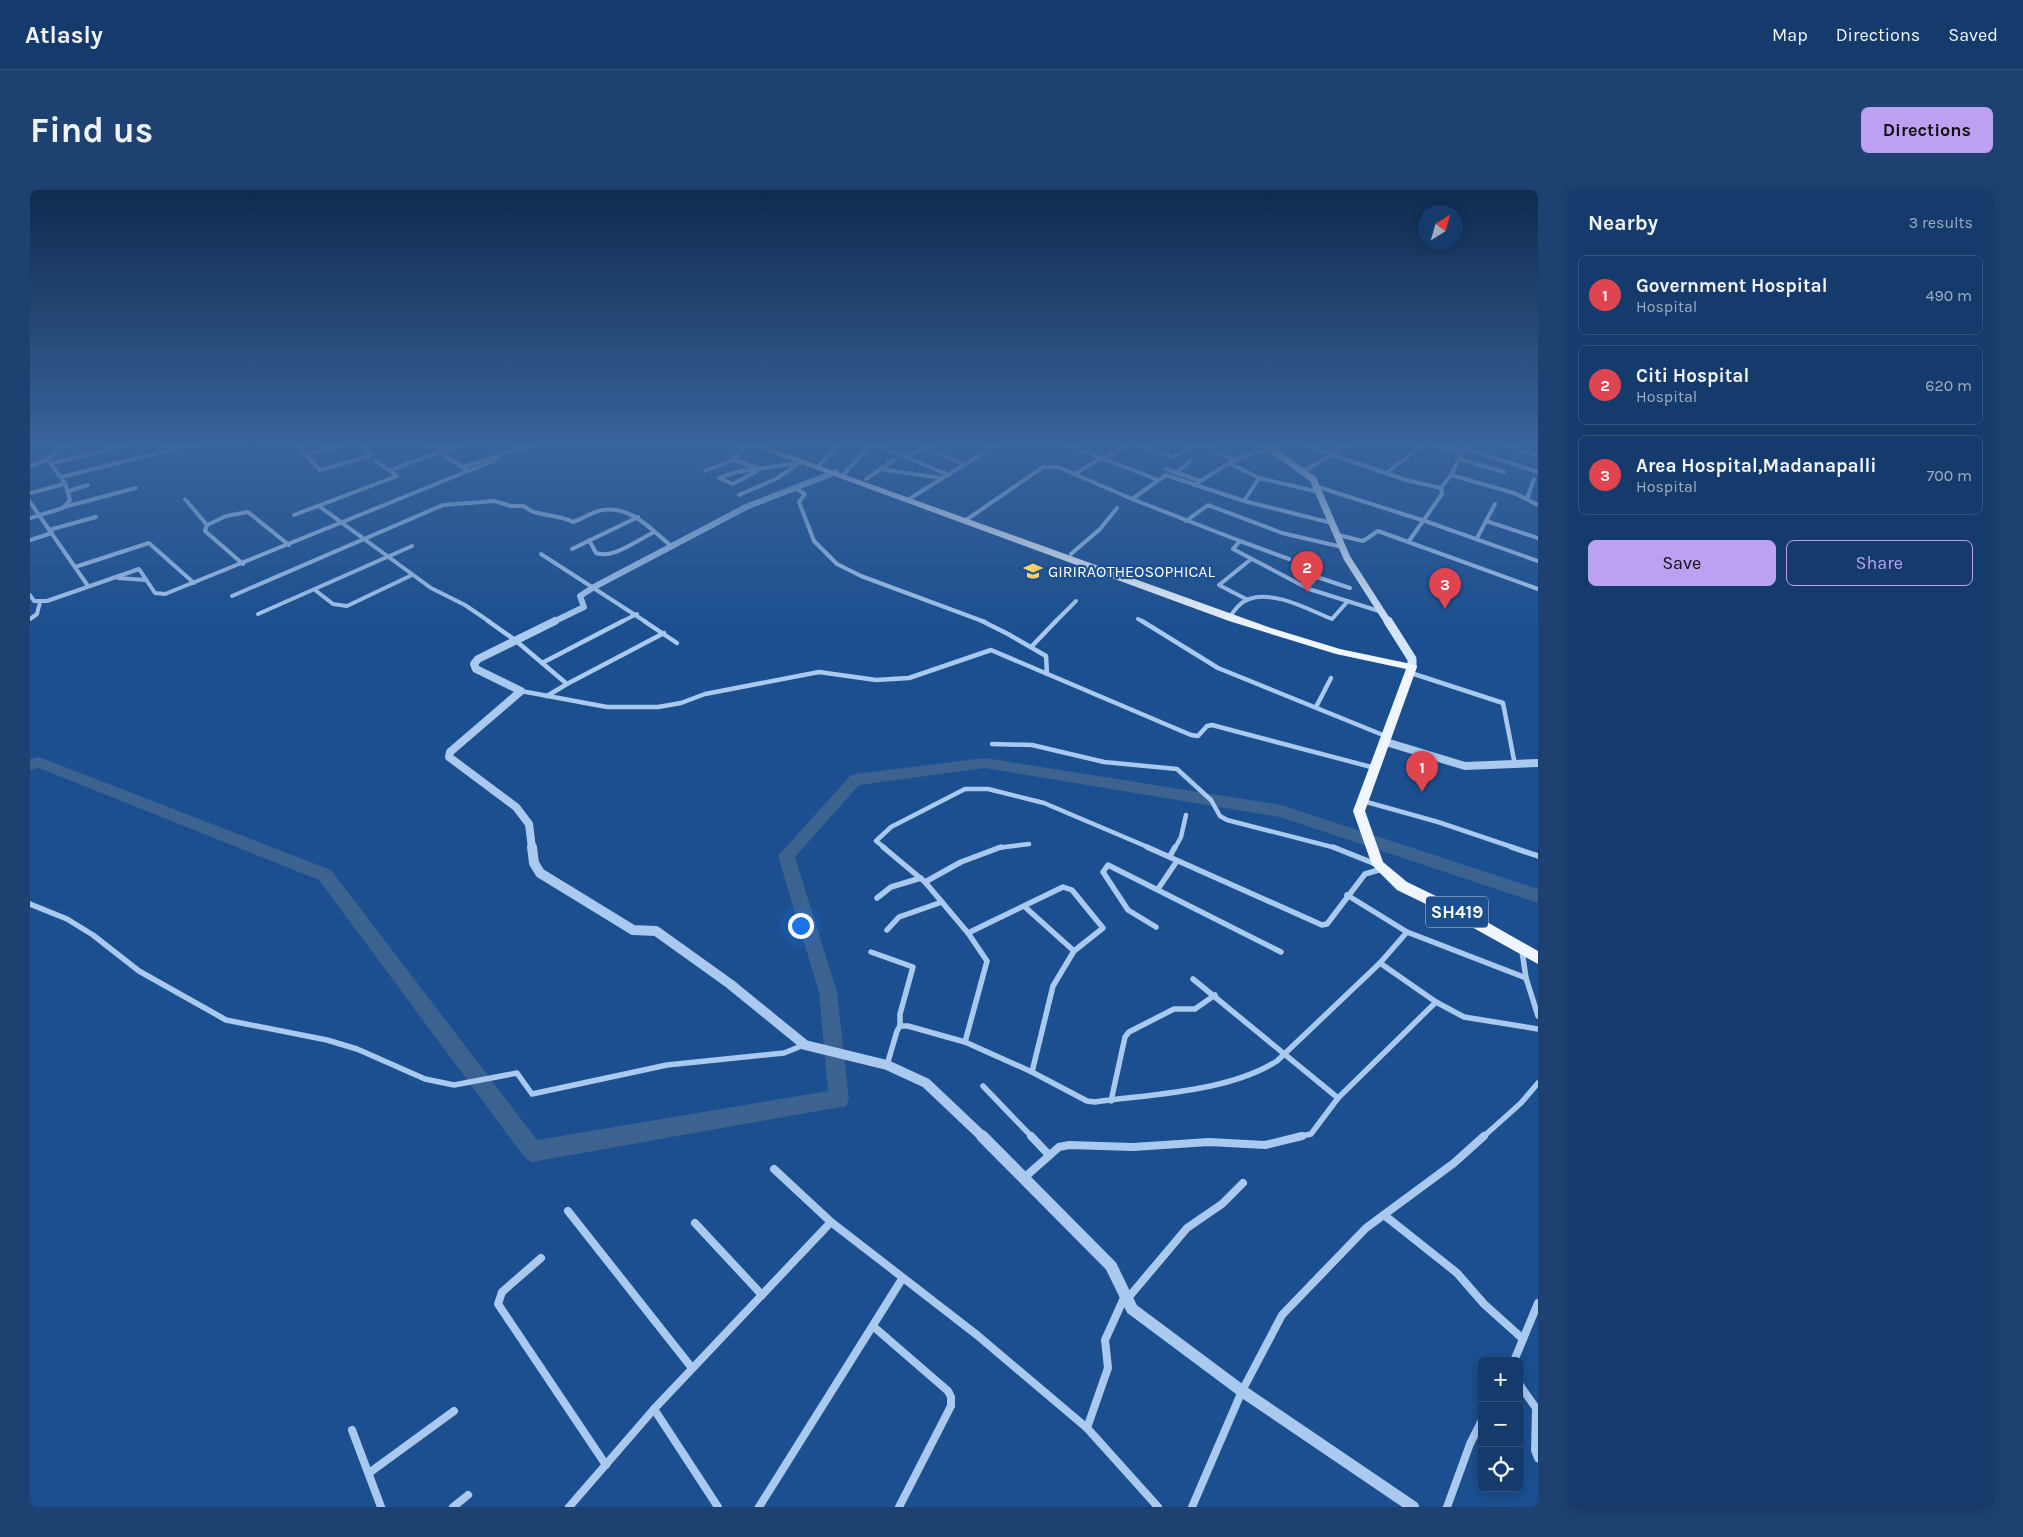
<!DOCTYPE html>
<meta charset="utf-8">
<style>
body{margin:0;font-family:Karla,sans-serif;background:#1d4271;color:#f1f3f6}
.controls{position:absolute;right:15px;bottom:15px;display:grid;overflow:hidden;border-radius:8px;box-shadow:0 2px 12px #0003}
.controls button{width:45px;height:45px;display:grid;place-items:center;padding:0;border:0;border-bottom:1px solid #33557e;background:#143b6b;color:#f1f3f6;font:25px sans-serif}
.compass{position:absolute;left:1388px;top:15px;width:45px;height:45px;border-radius:50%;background:#143b6b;box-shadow:0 2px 12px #0003;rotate:37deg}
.you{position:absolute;left:770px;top:735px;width:18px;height:18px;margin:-12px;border:4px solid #fff;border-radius:50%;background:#1a73e8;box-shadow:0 0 0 8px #1a73e833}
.badge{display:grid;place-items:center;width:32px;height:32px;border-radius:50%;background:#bca0f2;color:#fff;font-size:16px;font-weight:700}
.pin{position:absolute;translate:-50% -41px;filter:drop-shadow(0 1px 2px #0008)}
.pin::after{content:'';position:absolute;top:26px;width:18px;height:15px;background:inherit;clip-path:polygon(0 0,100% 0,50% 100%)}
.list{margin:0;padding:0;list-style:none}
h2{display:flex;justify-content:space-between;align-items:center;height:65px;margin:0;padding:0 20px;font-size:21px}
h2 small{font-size:16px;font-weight:400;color:#9dadc1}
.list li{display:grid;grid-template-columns:32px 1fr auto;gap:15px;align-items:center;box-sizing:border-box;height:80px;margin:0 10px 10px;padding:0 10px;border:1px solid #33557e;border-radius:8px}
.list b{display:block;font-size:19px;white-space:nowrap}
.list p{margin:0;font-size:16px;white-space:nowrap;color:#9dadc1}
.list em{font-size:16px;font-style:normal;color:#9dadc1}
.actions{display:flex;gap:10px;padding:15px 20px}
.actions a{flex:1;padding:11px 0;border:1px solid #bca0f2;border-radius:8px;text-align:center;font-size:18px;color:#bca0f2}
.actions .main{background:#bca0f2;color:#111}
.icon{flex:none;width:28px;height:28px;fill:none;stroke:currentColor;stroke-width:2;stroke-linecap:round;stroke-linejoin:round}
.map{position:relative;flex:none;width:1508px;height:1317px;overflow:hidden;border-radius:8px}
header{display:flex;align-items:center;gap:30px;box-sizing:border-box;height:70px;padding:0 25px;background:#143b6b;border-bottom:1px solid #33557e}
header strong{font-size:24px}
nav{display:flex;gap:28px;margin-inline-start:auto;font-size:18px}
.intro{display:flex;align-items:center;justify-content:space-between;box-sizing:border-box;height:120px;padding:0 30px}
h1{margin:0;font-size:35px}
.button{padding:12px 22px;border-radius:8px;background:#bca0f2;color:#111;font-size:18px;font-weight:700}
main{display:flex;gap:30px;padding:0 30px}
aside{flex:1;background:#143b6b;border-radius:8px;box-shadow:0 2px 12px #0003}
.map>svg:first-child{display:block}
</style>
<header>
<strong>Atlasly</strong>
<nav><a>Map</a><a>Directions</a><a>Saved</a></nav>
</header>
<div class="intro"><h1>Find us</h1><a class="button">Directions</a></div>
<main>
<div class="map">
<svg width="1508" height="1317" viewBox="0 0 1508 1317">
<rect width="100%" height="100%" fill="#1b4f8f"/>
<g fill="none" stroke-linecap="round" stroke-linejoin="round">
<polygon fill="#3c6290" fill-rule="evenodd" points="9,567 301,680 507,950 798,901 789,802 748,666 820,586 825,584 955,568 1251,615 1508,699 1508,713 1250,627 955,578 829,595 765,667 807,802 819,909 816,916 502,972 495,968 289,690 9,578 0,580 0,569"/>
<g stroke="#a9c9ee" stroke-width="4">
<polyline points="133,255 136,261 167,255"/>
<polyline points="266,255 290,280 339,266 340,264 332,255"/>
<polyline points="848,255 918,285"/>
<polyline points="889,255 935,275"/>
<polyline points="1039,255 1128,290"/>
<polyline points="1112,255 1143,267 1163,257"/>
<polyline points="1170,255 1204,270 1249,255"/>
<polyline points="1274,255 1376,290 1411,298 1421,285"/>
<polyline points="1407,255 1432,263 1442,255"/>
<polyline points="1477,255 1508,266"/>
<polyline points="1438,259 1508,282"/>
<polyline points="1432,263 1421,285 1484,303 1508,315"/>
<polyline points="276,266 309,255"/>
<polyline points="875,267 894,258"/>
<polyline points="1074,269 1097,255"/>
<polyline points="1429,269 1474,282"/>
<polyline points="703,270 727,278"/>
<polyline points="23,273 95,255"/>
<polyline points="1199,273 1229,288"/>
<polyline points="790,274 809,255"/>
<polyline points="0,276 17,270"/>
<polyline points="433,277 502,255"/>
<polyline points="850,279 911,288"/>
<polyline points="1136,279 1170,291"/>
<polyline points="361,280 428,255"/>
<polyline points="438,281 464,271 470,266"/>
<polyline points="675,281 703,270 715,255"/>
<polyline points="1272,282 1318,255"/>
<polyline points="1146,283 1160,271"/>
<polyline points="1356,283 1393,255"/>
<polyline points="1045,284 1071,268"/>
<polyline points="813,285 840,255"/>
<polyline points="31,287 136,261"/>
<polyline points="689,288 706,282 775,272"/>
<polyline points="689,288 703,294 727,281"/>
<polyline points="836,289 864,270"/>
<polyline points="1164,295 1206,269"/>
<polyline points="1288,297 1395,331 1508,371"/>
<polyline points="765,298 775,304 769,312 784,351 807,374 831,386 955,432"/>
<polyline points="39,301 58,295"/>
<polyline points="0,303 34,294"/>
<polyline points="709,305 746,289 765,276"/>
<polyline points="155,309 177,335"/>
<polyline points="879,309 966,255"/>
<polyline points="1102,309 1136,285 1214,311 1302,333"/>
<polyline points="1497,309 1504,289"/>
<polyline points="1214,311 1229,288 1289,302"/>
<polyline points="0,312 58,396"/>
<polyline points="289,316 401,398 435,415 460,432"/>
<polyline points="34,317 106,298"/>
<polyline points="264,325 367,286 346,271"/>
<polyline points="0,328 33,318 40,310 35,293 17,269 39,255"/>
<polyline points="936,330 1013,277 1028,277 1102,309 1210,351 1203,359 1279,399 1349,421"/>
<polyline points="1156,331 1178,315 1252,343 1312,357"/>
<polyline points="1456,331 1508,348"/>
<polyline points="19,340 66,327"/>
<polyline points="1308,345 1333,351 1348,341 1508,399"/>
<polyline points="1447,348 1465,314"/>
<polyline points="0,350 22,343"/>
<path d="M 559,350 L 566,363 C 583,369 608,350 624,342"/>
<polyline points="1210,351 1259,369"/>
<polyline points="1379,351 1412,304 1411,298"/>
<polyline points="542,359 608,327"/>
<polyline points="511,364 616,432"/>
<polyline points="1041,364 1070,339 1087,318"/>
<polyline points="213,374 175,341 177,335 196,326 218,322 259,355"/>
<polyline points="45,377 119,353 164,393"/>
<polyline points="88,388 116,390"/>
<polyline points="1277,398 1287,387 1320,398"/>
<polyline points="285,400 303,414 317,416 382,385"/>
<polyline points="0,405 4,411 17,411 109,379 125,403 135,404 438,281 398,255"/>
<path d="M 202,406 L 413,315 L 464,311 L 481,316 L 494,316 C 505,327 527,323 543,332 C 552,329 559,324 568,321 C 599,313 621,339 642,357"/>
<polyline points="1216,409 1189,395 1220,370"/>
<polyline points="228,424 382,356"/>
<path d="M 1199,428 C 1204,421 1210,412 1219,409 C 1244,400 1279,420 1302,429 L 1318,411"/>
<polyline points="0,429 7,424 10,412"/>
<polyline points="1108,429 1114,432"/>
<polyline points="591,432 607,424"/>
<polyline points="1025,432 1046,411"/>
</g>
<g stroke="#a9c9ee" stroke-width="4.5">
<polyline points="458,431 485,450 537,494 517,506"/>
<polyline points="614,431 647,453"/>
<polyline points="952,431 978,444 1016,466 1017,484"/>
<polyline points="1112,431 1188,478 1358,547"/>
<polyline points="1002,456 1026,431"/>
<polyline points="512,473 593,431"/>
<polyline points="1381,483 1473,513 1485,575"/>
<polyline points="537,494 634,443"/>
<polyline points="491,501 577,517 628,517 651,513 675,504 789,482 846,490 879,488 961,460 1161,545 1168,546 1177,536 1182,535 1345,578"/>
<polyline points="1286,517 1301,488"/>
<polyline points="962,554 1002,555 1074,572 1147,579 1181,610 1190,626 1197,630 1306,658"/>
<polyline points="1333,611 1408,632 1485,658"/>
<polyline points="855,658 846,651 861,637 935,599 958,599 1014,613 1120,658"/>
<polyline points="967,658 999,654"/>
<polyline points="1145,658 1151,647 1156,625"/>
</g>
<g stroke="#a9c9ee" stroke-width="5.5">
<polyline points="853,657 895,692 938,743 957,771 935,852"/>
<polyline points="1117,657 1292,735 1297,734 1335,684 1352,679"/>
<polyline points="1303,657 1348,675"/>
<polyline points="1481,657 1508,666"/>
<polyline points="1140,666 1145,657"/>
<polyline points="895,692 931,672 971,657"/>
<polyline points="1128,699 1147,671"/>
<polyline points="1317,705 1377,742 1496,788"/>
<polyline points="847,708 861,697 891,688"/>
<polyline points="0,714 37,729 63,745 109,781 196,830 297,850 327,859 395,889 424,895 487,883 502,904 637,875 754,863 774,855"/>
<polyline points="995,717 1044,761"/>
<polyline points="1126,737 1098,720 1073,682 1078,675 1251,762"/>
<polyline points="857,740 869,727 912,712"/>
<polyline points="938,743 1033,697 1042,700 1073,738 1044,761 1023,796 1002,882"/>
<polyline points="1492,761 1496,788 1508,826"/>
<polyline points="841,762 883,777 870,824 870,836"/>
<polyline points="1350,773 1406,812 1434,827 1508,839"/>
<polyline points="1163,789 1308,908"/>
<path d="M 857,875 L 867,841 L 870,836 L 878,836 L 935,852 L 1002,882 L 1057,911 L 1065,912 C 1122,904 1198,902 1247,871 L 1350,773 L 1377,742"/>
<polyline points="953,896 1002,947"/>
<polyline points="1081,911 1095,847 1099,842 1144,819 1165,819 1185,805"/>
<polyline points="1267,947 1281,944 1308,908 1406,812"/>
<polyline points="1453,947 1491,913 1508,893"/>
</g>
<g stroke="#a9c9ee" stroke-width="8">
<polyline points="1001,946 1019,965"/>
<polyline points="744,979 801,1032 947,1145 1057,1238 1128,1317"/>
<polyline points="995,987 1029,957 1039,955 1103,957 1179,952 1235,955 1272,946"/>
<polyline points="538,1021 662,1178"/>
<polyline points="1354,1025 1427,1083 1454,1114 1493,1149"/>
<polyline points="665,1033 732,1105"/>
<polyline points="511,1068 472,1102 468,1114 576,1275"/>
<polyline points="1098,1108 1157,1038 1192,1014 1213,993"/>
<polyline points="844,1137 918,1201 921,1207 921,1216 869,1317"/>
<polyline points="1484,1171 1508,1113"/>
<polyline points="1489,1194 1506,1218 1505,1260 1508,1268"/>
<polyline points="624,1219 688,1317"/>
<polyline points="1057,1238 1078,1178 1075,1150 1094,1108"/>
<polyline points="322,1240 351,1317"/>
<polyline points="339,1283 424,1221"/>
<polyline points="423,1317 438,1305"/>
<polyline points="539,1317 624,1219 801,1032"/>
<polyline points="729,1317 872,1089"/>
<polyline points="1162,1317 1212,1201 1252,1125 1336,1038 1424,973 1454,946"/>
<polyline points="1417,1317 1440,1254 1452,1230"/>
</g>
<polyline stroke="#a9c9ee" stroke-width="6" points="523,432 554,417 550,406 564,397 716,317 806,282"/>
<g stroke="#a9c9ee" stroke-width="8">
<polyline points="1356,552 1435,576 1508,573"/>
<polyline points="502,658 499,634 486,617 419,567 420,562 491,501 446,479 444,474 448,469 525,431"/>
</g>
<polyline stroke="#a9c9ee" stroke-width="10" points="502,657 504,673 510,683 603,740 626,741 700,794 775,855 857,875 896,893 953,947"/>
<polyline stroke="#a9c9ee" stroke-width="12" points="952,946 1081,1076 1102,1119 1212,1201 1383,1317"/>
<polyline stroke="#d6e6fa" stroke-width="7" points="1235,255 1283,289 1317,368 1358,432"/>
<polyline stroke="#d6e6fa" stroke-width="9" points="1358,431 1382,469 1382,477"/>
<polygon fill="#f0f6ff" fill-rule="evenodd" points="720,255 732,255 1241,438 1310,459 1386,475 1387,477 1335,621 1353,672 1377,692 1441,723 1508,761 1508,774 1431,731 1367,700 1342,675 1323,621 1376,479 1306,464 1199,431"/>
</g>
<linearGradient id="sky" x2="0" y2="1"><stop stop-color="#0f2b4f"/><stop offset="0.58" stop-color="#39639b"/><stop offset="1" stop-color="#39639b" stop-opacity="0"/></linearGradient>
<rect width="1508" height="440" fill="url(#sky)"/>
<defs>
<g id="school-bare" transform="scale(1.5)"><path d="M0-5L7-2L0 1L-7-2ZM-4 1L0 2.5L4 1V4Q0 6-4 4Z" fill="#ffd166" stroke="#1b4f8f" stroke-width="2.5" paint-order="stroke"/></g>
</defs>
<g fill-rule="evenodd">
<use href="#school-bare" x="1003" y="381"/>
</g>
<g text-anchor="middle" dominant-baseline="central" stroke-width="4.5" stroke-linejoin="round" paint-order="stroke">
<g font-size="16" fill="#fff" stroke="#1b4f8f" text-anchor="start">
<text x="1018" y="381">GIRIRAOTHEOSOPHICAL</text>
</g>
<rect fill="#1b4f8f" stroke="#bbcadd" stroke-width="1" x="1396" y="706.5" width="62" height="31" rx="4"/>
<g font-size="18" font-weight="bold" fill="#fff">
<text x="1427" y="722">SH419</text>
</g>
</g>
</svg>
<div class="controls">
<button>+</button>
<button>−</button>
<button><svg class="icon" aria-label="locate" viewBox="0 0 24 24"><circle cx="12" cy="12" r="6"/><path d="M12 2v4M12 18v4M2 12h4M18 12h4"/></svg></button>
</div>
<svg class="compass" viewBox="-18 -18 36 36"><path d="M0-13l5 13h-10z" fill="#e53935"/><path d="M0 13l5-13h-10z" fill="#9dadc1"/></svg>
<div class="you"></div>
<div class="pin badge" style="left:1392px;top:602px;background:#e0444e">1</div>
<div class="pin badge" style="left:1277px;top:402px;background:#e0444e">2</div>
<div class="pin badge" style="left:1415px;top:419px;background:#e0444e">3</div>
</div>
<aside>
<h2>Nearby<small>3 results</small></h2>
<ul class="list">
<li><span class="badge" style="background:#e0444e">1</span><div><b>Government Hospital</b><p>Hospital</p></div><em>490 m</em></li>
<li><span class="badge" style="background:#e0444e">2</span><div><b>Citi Hospital</b><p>Hospital</p></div><em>620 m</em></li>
<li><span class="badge" style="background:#e0444e">3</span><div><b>Area Hospital,Madanapalli</b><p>Hospital</p></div><em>700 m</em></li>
</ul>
<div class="actions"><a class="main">Save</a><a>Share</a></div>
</aside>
</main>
